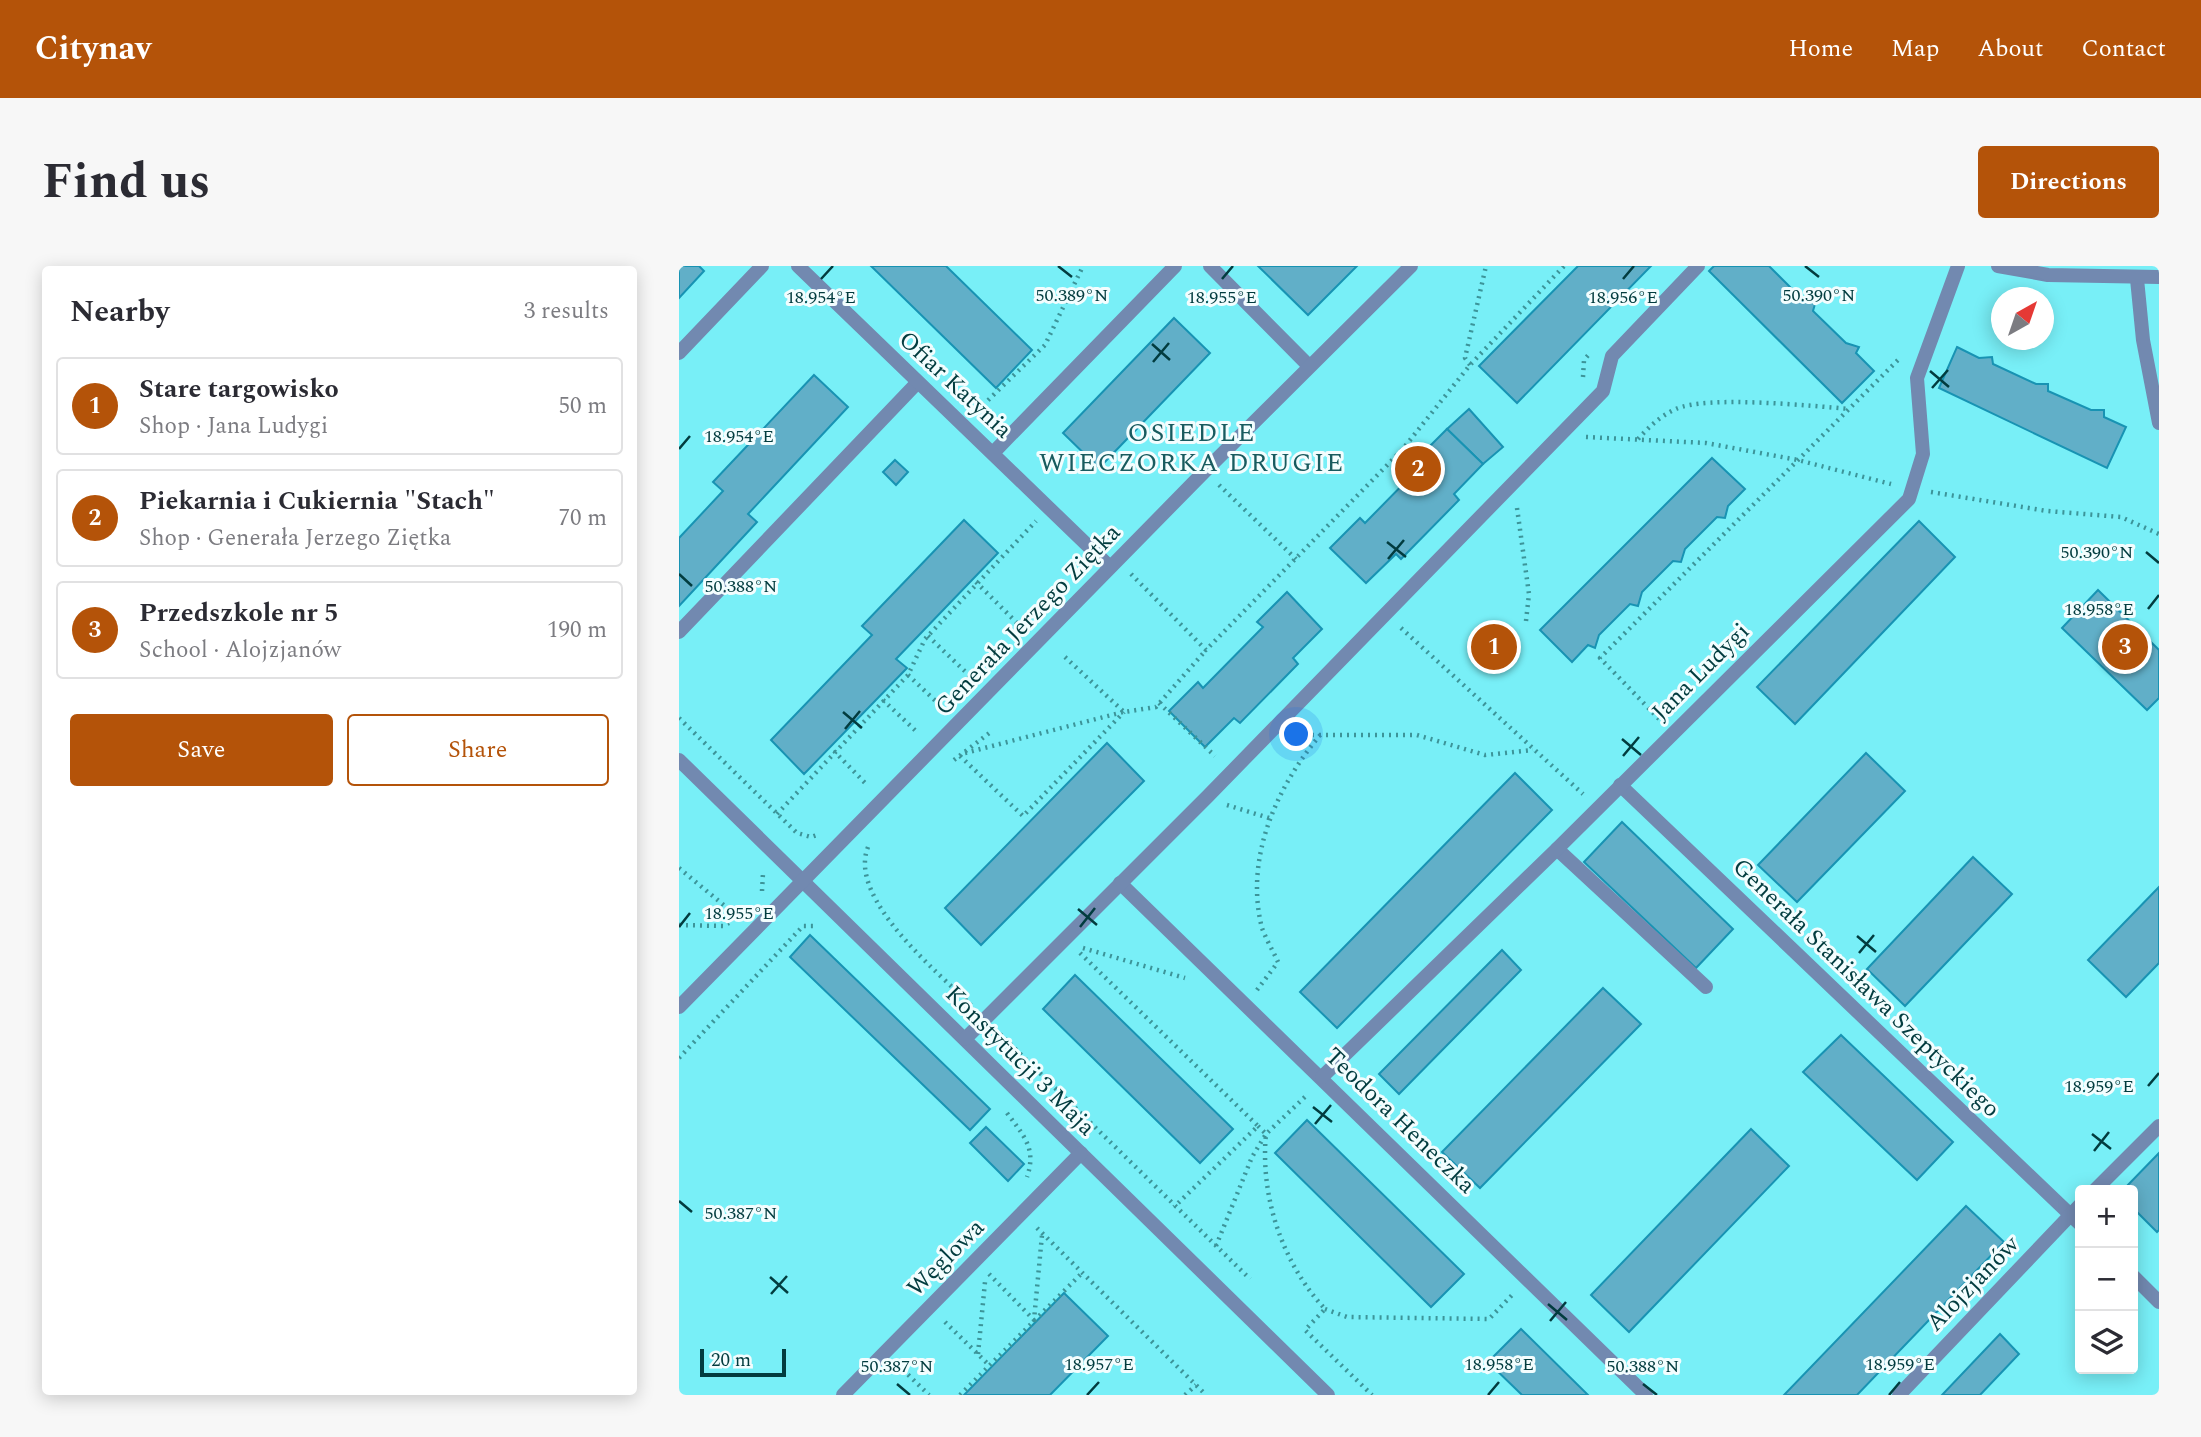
<!DOCTYPE html>
<meta charset="utf-8">
<style>
body{margin:0;font-family:Spectral,serif;background:#f7f7f7;color:#2b2b33}
.controls{position:absolute;right:21px;bottom:21px;display:grid;overflow:hidden;border-radius:7px;box-shadow:0 4px 18px #0003}
.controls button{width:63px;height:63px;display:grid;place-items:center;padding:0;border:0;border-bottom:2px solid #e1e1e2;background:#fff;color:#2b2b33;font:35px sans-serif}
.compass{position:absolute;left:1312px;top:21px;width:63px;height:63px;border-radius:50%;background:#fff;box-shadow:0 4px 18px #0003;rotate:40deg}
.scale{position:absolute;left:21px;bottom:18px;width:86px;box-sizing:border-box;padding-left:7px;border:4px solid #023c3f;border-top:0;font-size:19px;line-height:24px;white-space:nowrap;color:#023c3f;-webkit-text-stroke:5px #f3fdfe;paint-order:stroke}
.you{position:absolute;left:618px;top:469px;width:24px;height:24px;margin:-18px;border:5px solid #fff;border-radius:50%;background:#1a73e8;box-shadow:0 0 0 10px #1a73e833}
.badge{display:grid;place-items:center;width:46px;height:46px;border-radius:50%;background:#b45309;color:#fff;font-size:23px;font-weight:700}
.pin{position:absolute;translate:-50% -50%;border:4px solid #fff;box-shadow:0 2px 7px #0006}
.list{margin:0;padding:0;list-style:none}
h2{display:flex;justify-content:space-between;align-items:center;height:91px;margin:0;padding:0 28px;font-size:30px}
h2 small{font-size:23px;font-weight:400;color:#7c7c81}
.list li{display:grid;grid-template-columns:46px 1fr auto;gap:21px;align-items:center;box-sizing:border-box;height:98px;margin:0 14px 14px;padding:0 14px;border:2px solid #e1e1e2;border-radius:7px}
.list b{display:block;font-size:26px;white-space:nowrap}
.list p{margin:0;font-size:23px;white-space:nowrap;color:#7c7c81}
.list em{font-size:23px;font-style:normal;color:#7c7c81}
.actions{display:flex;gap:14px;padding:21px 28px}
.actions a{flex:1;padding:16px 0;border:2px solid #b45309;border-radius:7px;text-align:center;font-size:24px;color:#b45309}
.actions .main{background:#b45309;color:#fff}
.icon{flex:none;width:38px;height:38px;fill:none;stroke:currentColor;stroke-width:2;stroke-linecap:round;stroke-linejoin:round}
.map{position:relative;flex:none;width:1480px;height:1129px;overflow:hidden;border-radius:7px}
header{display:flex;align-items:center;gap:42px;box-sizing:border-box;height:98px;padding:0 35px;background:#b45309;color:#fff}
header strong{font-size:33px}
nav{display:flex;gap:38px;margin-inline-start:auto;font-size:24px}
.intro{display:flex;align-items:center;justify-content:space-between;box-sizing:border-box;height:168px;padding:0 42px}
h1{margin:0;font-size:49px}
.button{padding:18px 32px;border-radius:7px;background:#b45309;color:#fff;font-size:24px;font-weight:700}
main{display:flex;gap:42px;padding:0 42px}
aside{flex:1;background:#fff;border-radius:7px;box-shadow:0 4px 18px #0003}
.map>svg:first-child{display:block}
</style>
<header>
<strong>Citynav</strong>
<nav><a>Home</a><a>Map</a><a>About</a><a>Contact</a></nav>
</header>
<div class="intro"><h1>Find us</h1><a class="button">Directions</a></div>
<main>
<aside>
<h2>Nearby<small>3 results</small></h2>
<ul class="list">
<li><span class="badge">1</span><div><b>Stare targowisko</b><p>Shop · Jana Ludygi</p></div><em>50 m</em></li>
<li><span class="badge">2</span><div><b>Piekarnia i Cukiernia &quot;Stach&quot;</b><p>Shop · Generała Jerzego Ziętka</p></div><em>70 m</em></li>
<li><span class="badge">3</span><div><b>Przedszkole nr 5</b><p>School · Alojzjanów</p></div><em>190 m</em></li>
</ul>
<div class="actions"><a class="main">Save</a><a>Share</a></div>
</aside>
<div class="map">
<svg width="1480" height="1129" viewBox="0 0 1480 1129">
<rect width="100%" height="100%" fill="#78eff7"/>
<g fill="#61afc8" stroke="#1893b3" stroke-width="2">
<polygon points="0,0 20,0 25,5 0,32"/>
<polygon points="192,0 267,0 353,84 317,122"/>
<polygon points="579,0 678,0 629,49"/>
<polygon points="899,0 972,0 838,137 800,100"/>
<polygon points="1035,0 1090,0 1124,34 1136,38 1134,45 1167,77 1180,81 1177,87 1195,105 1163,137 1030,5"/>
<polygon points="495,52 531,87 420,202 384,167"/>
<polygon points="1278,81 1300,92 1313,91 1314,98 1357,118 1369,118 1369,125 1412,144 1425,144 1425,151 1447,161 1428,202 1260,122"/>
<polygon points="135,109 169,141 69,248 78,256 0,340 0,272 44,225 34,216"/>
<polygon points="790,143 824,181 804,198 768,163"/>
<polygon points="768,163 804,198 775,228 780,234 722,293 717,288 687,317 651,282 681,252 686,257 744,198 738,193"/>
<polygon points="1033,192 1066,223 1049,240 1046,252 1038,251 1006,283 1002,296 994,295 963,326 959,340 951,338 920,369 916,382 909,379 893,396 861,364"/>
<polygon points="216,194 229,206 217,219 204,206"/>
<polygon points="285,254 319,287 217,393 228,402 125,508 92,474 193,369 183,360"/>
<polygon points="1240,255 1276,291 1116,458 1078,421"/>
<polygon points="1419,324 1480,384 1480,432 1468,444 1383,362"/>
<polygon points="608,326 643,363 614,392 619,398 561,457 555,452 526,481 490,445 519,416 524,422 584,361 578,356"/>
<polygon points="428,477 465,515 302,679 266,642"/>
<polygon points="1187,487 1226,525 1118,636 1079,599"/>
<polygon points="836,507 873,544 658,762 621,726"/>
<polygon points="943,556 1054,663 1017,702 905,596"/>
<polygon points="1294,591 1333,628 1226,740 1188,703"/>
<polygon points="1480,621 1480,697 1447,731 1409,694"/>
<polygon points="131,669 311,843 291,864 111,691"/>
<polygon points="823,684 842,704 720,828 700,808"/>
<polygon points="396,709 554,863 521,897 364,743"/>
<polygon points="924,722 962,758 801,922 763,886"/>
<polygon points="1162,769 1274,876 1238,914 1124,806"/>
<polygon points="628,854 785,1008 752,1041 596,887"/>
<polygon points="307,861 345,898 329,915 291,877"/>
<polygon points="1072,863 1110,900 950,1066 912,1029"/>
<polygon points="1480,887 1480,964 1478,966 1454,942 1454,924 1444,924"/>
<polygon points="1287,940 1325,976 1178,1129 1105,1129"/>
<polygon points="385,1027 429,1070 371,1129 285,1129"/>
<polygon points="842,1063 909,1129 843,1129 809,1096"/>
<polygon points="1321,1068 1340,1088 1301,1129 1263,1129"/>
</g>
<g fill="none" stroke-linecap="round" stroke-linejoin="round">
<g stroke="#3c9499" stroke-width="4.5" stroke-dasharray="2 5" stroke-linecap="butt">
<polyline points="791,99 786,92 807,0"/>
<polyline points="904,111 905,94 911,87"/>
<polyline points="299,144 366,79 404,0"/>
<polyline points="907,171 1027,177 1119,194 1212,218"/>
<path d="M 959,173 C 970,161 981,150 997,143 C 1027,129 1134,140 1171,143"/>
<polyline points="540,219 617,293"/>
<polyline points="1252,226 1368,245 1442,251 1480,268"/>
<polyline points="838,242 850,328 847,355"/>
<polyline points="452,308 527,384 723,184 791,99 885,0"/>
<polyline points="297,316 344,363"/>
<polyline points="722,362 904,528"/>
<polyline points="249,370 294,413"/>
<polyline points="386,391 445,446 477,441 527,384"/>
<polyline points="229,409 264,442"/>
<polyline points="204,434 239,467"/>
<polyline points="480,437 536,490"/>
<polyline points="0,452 118,567 132,571 138,569"/>
<polyline points="980,453 921,392 1221,92"/>
<polyline points="619,469 738,469 806,489 854,484"/>
<polyline points="155,485 188,519"/>
<polyline points="286,487 444,446"/>
<polyline points="281,490 344,550 445,446"/>
<polyline points="275,494 313,465"/>
<polyline points="548,539 590,552"/>
<polyline points="98,548 229,409 246,373 357,255"/>
<path d="M 189,581 C 168,633 260,707 292,739"/>
<polyline points="0,602 59,651"/>
<polyline points="83,625 84,607"/>
<polyline points="0,659 44,660 50,657"/>
<polyline points="404,682 506,712"/>
<polyline points="401,687 579,860 495,941"/>
<path d="M 578,724 L 599,696 C 594,685 587,673 583,662 C 565,592 598,520 642,468"/>
<polyline points="321,768 571,1013"/>
<polyline points="0,792 124,660 137,660"/>
<path d="M 328,847 C 344,869 358,882 348,911"/>
<polyline points="579,860 587,868 629,828"/>
<polyline points="358,962 527,1129"/>
<path d="M 537,980 L 573,891 L 587,868 C 581,930 603,997 646,1043 L 626,1064 L 693,1129"/>
<polyline points="310,1008 355,1054 363,969"/>
<polyline points="646,1043 668,1051 810,1053 835,1027"/>
<polyline points="266,1056 310,1099"/>
<polyline points="299,1088 306,1016"/>
<polyline points="219,1099 250,1129"/>
<polyline points="281,1129 402,1008"/>
<polyline points="506,1129 517,1119"/>
</g>
<g stroke="#7289b0" stroke-width="14">
<polyline points="531,0 630,100"/>
<polyline points="0,87 83,0"/>
<polyline points="314,187 496,0"/>
<polyline points="0,366 238,117"/>
</g>
<g stroke="#7289b0" stroke-width="14">
<polyline points="119,0 431,301"/>
<polyline points="1458,13 1464,74 1480,157"/>
<polyline points="0,494 649,1129"/>
<polyline points="941,519 1401,958"/>
<polyline points="878,583 1027,721"/>
<polyline points="441,617 967,1129"/>
<polyline points="286,773 529,530 924,125 933,90 1019,0"/>
<polyline points="643,811 878,583 1230,233 1244,188 1238,112 1279,0"/>
<polyline points="1416,924 1480,860"/>
<polyline points="1454,1010 1480,1036"/>
<polyline points="164,1129 402,887"/>
<polyline points="1220,1129 1401,939"/>
</g>
<g stroke="#7289b0" stroke-width="14">
<polyline points="1319,0 1369,9 1480,11"/>
<polyline points="0,741 525,206 732,0"/>
</g>
</g>
<path fill="none" stroke="#023c3f" stroke-width="2.5" d="M 379,0 L 393,11M 1126,0 L 1140,11M 142,13 L 154,0M 543,13 L 554,0M 944,13 L 955,0M 473,78 L 491,94M 474,96 L 490,77M 1251,105 L 1270,121M 1253,122 L 1269,104M 0,183 L 11,170M 708,276 L 727,291M 1467,286 L 1480,297M 709,293 L 725,274M 0,308 L 13,320M 1469,343 L 1480,329M 164,446 L 183,462M 166,463 L 181,445M 943,473 L 962,489M 944,490 L 960,471M 399,643 L 418,659M 0,661 L 11,647M 401,661 L 416,642M 1178,670 L 1197,686M 1180,687 L 1195,669M 1469,820 L 1480,807M 634,841 L 653,856M 636,858 L 652,839M 1413,868 L 1432,883M 1415,885 L 1430,866M 0,935 L 13,946M 91,1011 L 109,1027M 92,1028 L 108,1010M 869,1038 L 888,1054M 871,1055 L 887,1036M 218,1118 L 231,1129M 964,1118 L 978,1129M 408,1129 L 420,1116M 809,1129 L 820,1116M 1210,1129 L 1221,1116"/>
<g text-anchor="middle" dominant-baseline="central" stroke-width="6" stroke-linejoin="round" paint-order="stroke">
<g font-size="24" fill="#023c3f" stroke="#f3fdfe">
<text transform="translate(276 119) rotate(43)">Ofiar Katynia</text>
<text transform="translate(349 354) rotate(-46)">Generała Jerzego Ziętka</text>
<text transform="translate(1022 406) rotate(-45)">Jana Ludygi</text>
<text transform="translate(1187 722) rotate(44)">Generała Stanisława Szeptyckiego</text>
<text transform="translate(341 795) rotate(45)">Konstytucji 3 Maja</text>
<text transform="translate(721 855) rotate(44)">Teodora Heneczka</text>
<text transform="translate(267 992) rotate(-45)">Węglowa</text>
<text transform="translate(1294 1018) rotate(-46)">Alojzjanów</text>
</g>
<g font-size="26" letter-spacing="2" fill="#185b5f" stroke="#f3fdfe">
<text x="513" y="167">OSIEDLE<tspan x="513" dy="30">WIECZORKA DRUGIE</tspan></text>
</g>
</g>
<g font-size="18" text-anchor="middle" fill="#023c3f" stroke="#f3fdfe" stroke-width="6" stroke-linejoin="round" paint-order="stroke">
<text x="393" y="35">50.389°N</text>
<text x="1140" y="35">50.390°N</text>
<text x="142" y="37">18.954°E</text>
<text x="543" y="37">18.955°E</text>
<text x="944" y="37">18.956°E</text>
<text x="60" y="176">18.954°E</text>
<text x="1418" y="292">50.390°N</text>
<text x="62" y="326">50.388°N</text>
<text x="1420" y="349">18.958°E</text>
<text x="60" y="653">18.955°E</text>
<text x="1420" y="826">18.959°E</text>
<text x="62" y="953">50.387°N</text>
<text x="420" y="1104">18.957°E</text>
<text x="820" y="1104">18.958°E</text>
<text x="1221" y="1104">18.959°E</text>
<text x="218" y="1106">50.387°N</text>
<text x="964" y="1106">50.388°N</text>
</g>
</svg>
<div class="controls">
<button>+</button>
<button>−</button>
<button><svg class="icon" aria-label="layers" viewBox="0 0 24 24"><path d="M12 4l9 5-9 5-9-5zM3 14l9 5 9-5"/></svg></button>
</div>
<svg class="compass" viewBox="-18 -18 36 36"><path d="M0-13l5 13h-10z" fill="#e53935"/><path d="M0 13l5-13h-10z" fill="#7c7c81"/></svg>
<div class="scale">20 m</div>
<div class="you"></div>
<div class="pin badge" style="left:815px;top:381px">1</div>
<div class="pin badge" style="left:739px;top:203px">2</div>
<div class="pin badge" style="left:1446px;top:381px">3</div>
</div>
</main>
